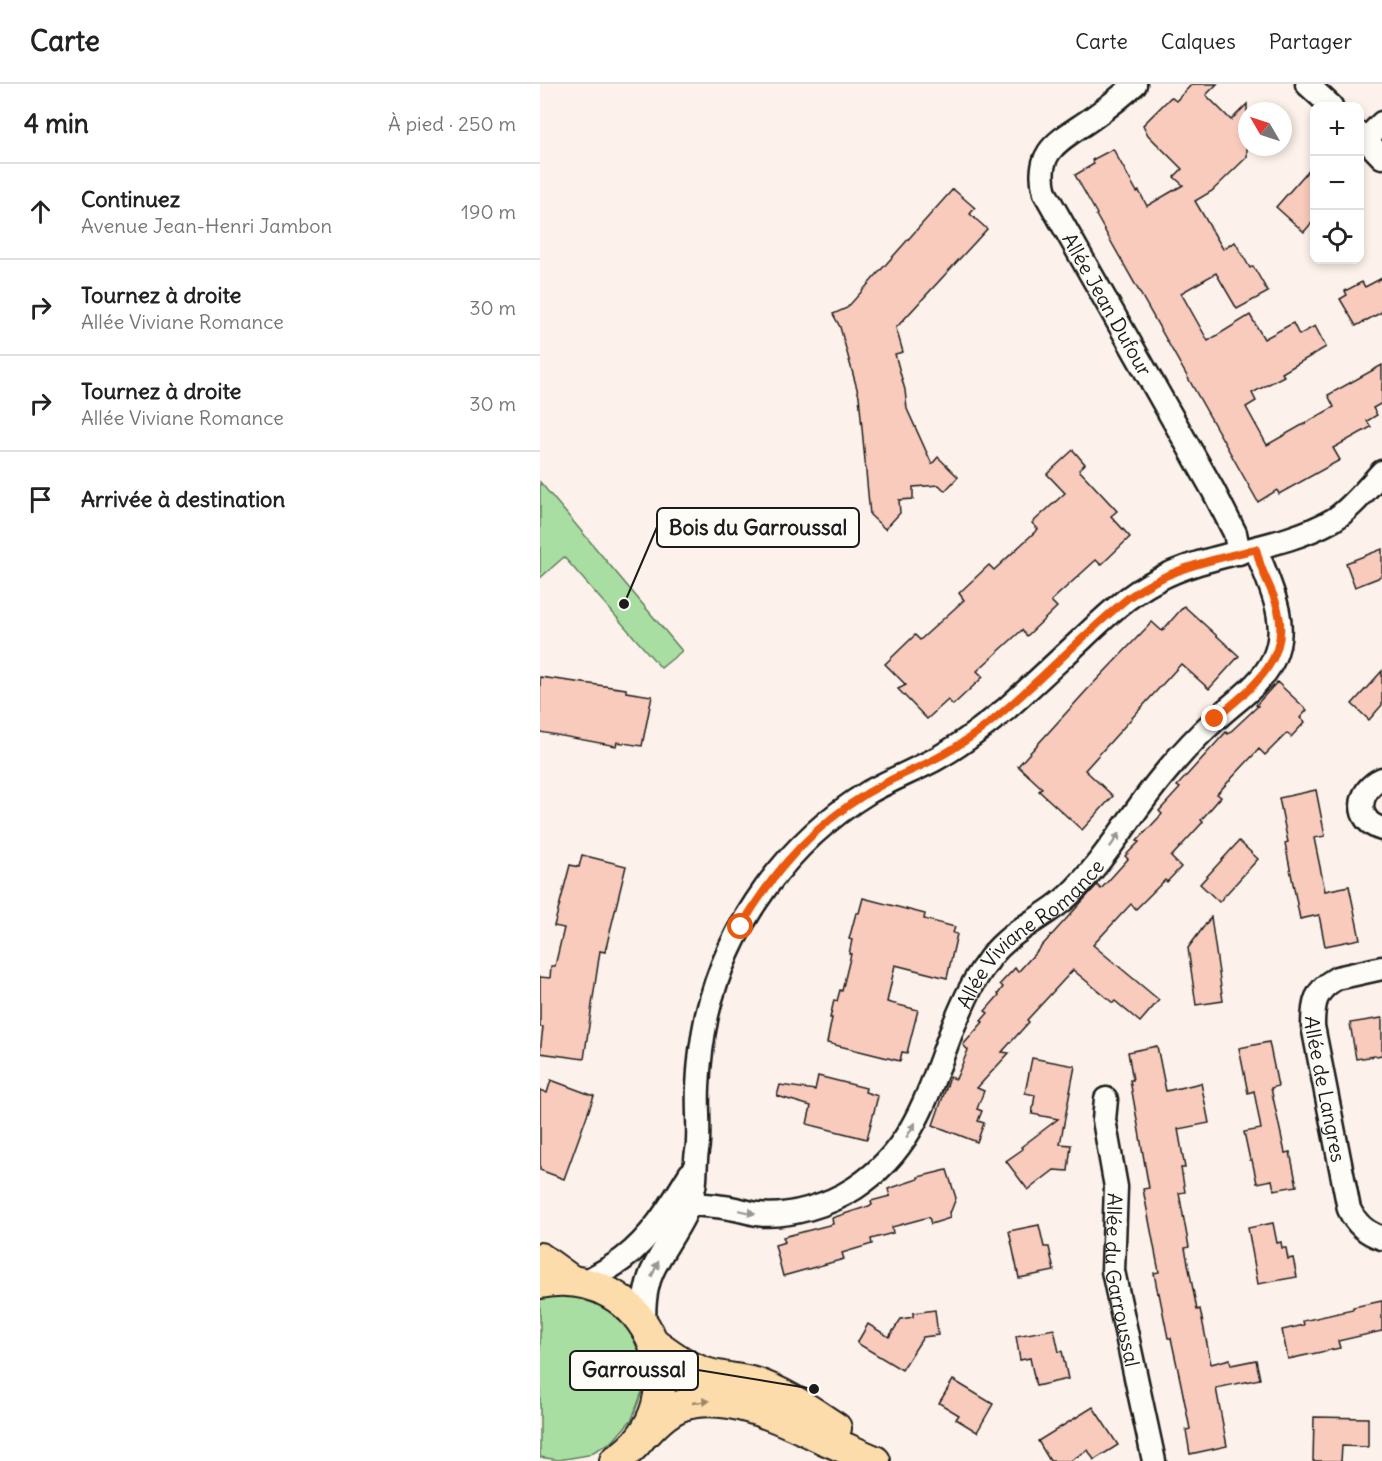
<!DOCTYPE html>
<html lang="fr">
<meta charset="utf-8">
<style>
body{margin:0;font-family:Delius,sans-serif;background:#f6f6f6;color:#222}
.controls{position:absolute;right:18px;top:18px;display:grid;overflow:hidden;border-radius:12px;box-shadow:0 3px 9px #0003}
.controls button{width:54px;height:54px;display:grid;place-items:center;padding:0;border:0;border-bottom:2px solid #e0e0e0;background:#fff;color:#222;font:30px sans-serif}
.compass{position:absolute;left:698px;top:18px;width:54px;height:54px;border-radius:50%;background:#fff;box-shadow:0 3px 9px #0003;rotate:309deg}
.stop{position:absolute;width:18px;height:18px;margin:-14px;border:4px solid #ea580c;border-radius:50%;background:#fff}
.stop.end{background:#ea580c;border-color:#fff;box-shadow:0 2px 6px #0008}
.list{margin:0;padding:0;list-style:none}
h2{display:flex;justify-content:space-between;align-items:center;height:78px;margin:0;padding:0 24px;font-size:26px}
h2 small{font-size:20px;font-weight:400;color:#767676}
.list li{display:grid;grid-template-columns:39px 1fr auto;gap:18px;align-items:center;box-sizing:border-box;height:96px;padding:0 24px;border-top:2px solid #e0e0e0}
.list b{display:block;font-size:22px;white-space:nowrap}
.list p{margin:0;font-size:20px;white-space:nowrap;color:#767676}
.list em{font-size:20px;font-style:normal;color:#767676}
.icon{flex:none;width:33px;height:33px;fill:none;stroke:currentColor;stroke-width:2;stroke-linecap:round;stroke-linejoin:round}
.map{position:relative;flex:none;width:842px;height:1377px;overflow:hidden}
header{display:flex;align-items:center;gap:36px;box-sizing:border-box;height:84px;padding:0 30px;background:#fff;border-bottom:2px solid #e0e0e0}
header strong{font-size:28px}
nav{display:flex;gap:33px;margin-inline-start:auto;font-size:21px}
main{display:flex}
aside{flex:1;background:#fff}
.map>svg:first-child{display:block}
</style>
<header>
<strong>Carte</strong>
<nav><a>Carte</a><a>Calques</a><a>Partager</a></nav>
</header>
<main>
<aside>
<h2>4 min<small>À pied · 250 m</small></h2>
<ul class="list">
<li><svg class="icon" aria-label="ahead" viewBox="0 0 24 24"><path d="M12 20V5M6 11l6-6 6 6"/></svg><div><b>Continuez</b><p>Avenue Jean-Henri Jambon</p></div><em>190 m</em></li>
<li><svg class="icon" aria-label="right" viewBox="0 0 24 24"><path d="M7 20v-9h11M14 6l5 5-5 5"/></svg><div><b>Tournez à droite</b><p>Allée Viviane Romance</p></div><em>30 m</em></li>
<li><svg class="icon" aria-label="right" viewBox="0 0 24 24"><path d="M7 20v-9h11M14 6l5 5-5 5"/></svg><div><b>Tournez à droite</b><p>Allée Viviane Romance</p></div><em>30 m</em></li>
<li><svg class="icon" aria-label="arrive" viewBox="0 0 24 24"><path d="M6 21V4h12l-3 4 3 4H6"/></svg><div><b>Arrivée à destination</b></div></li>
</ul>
</aside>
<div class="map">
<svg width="842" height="1377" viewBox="0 0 842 1377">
<rect width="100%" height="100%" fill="#fcf2eb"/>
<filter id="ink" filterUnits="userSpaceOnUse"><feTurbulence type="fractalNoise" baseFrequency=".0167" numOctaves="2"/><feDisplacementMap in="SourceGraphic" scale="12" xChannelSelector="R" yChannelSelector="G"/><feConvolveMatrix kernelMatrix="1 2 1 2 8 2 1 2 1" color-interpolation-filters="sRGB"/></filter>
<g filter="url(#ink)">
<g fill="#a8dea1" stroke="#627d5e" stroke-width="1.5">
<polygon points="0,398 142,567 121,584 24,473 0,494"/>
<polygon points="23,1209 51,1215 76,1230 94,1252 103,1279 102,1308 92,1335 73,1357 48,1371 19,1376 0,1373 0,1212"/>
</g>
<g fill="#f8cbbc" stroke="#1c1c1c" stroke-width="1.5">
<polygon points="652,0 677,0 666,11 691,36 707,20 707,73 672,107 655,117 683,165 695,158 710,184 713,182 728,208 697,225 676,189 641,209 668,257 710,231 724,255 753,239 759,251 775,242 786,263 742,289 744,292 712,309 716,317 706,323 727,361 794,323 788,311 842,281 842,319 833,324 837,331 827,337 831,343 793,364 800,376 739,410 737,406 718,418 556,131 557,130 535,91 554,80 552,76 573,65 597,108 599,107 607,122 643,101 634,93 642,85 608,51 603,41 631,13 636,17"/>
<polygon points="774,80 774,136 764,148 736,123"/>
<polygon points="413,105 435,124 430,130 447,145 356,244 363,268 355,270 365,306 367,325 392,380 398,373 418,393 405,407 399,401 373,403 373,415 359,416 360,429 345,445 330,431 319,312 300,243 293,230 307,224"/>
<polygon points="842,194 842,228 816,242 800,215 807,211 805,207 822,198 825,203"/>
<polygon points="533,366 545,380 539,386 577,427 571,432 590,453 561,481 556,476 511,517 517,523 487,552 482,546 437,587 443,593 413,621 408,616 387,635 358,605 366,601 345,580 375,551 380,556 424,516 419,509 449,481 454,486 498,445 492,439 525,409 507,390"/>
<polygon points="842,465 842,490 838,494 815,503 806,479"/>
<polygon points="644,522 699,572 669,605 641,580 601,624 545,686 573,712 542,746 499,707 502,704 478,682 546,607 612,538 622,547"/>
<polygon points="842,587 842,621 829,636 812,620"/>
<polygon points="0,593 86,605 86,608 112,612 102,662 77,658 76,662 0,648"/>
<polygon points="737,598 767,626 760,634 765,638 751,653 747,649 725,671 719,665 677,710 681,713 661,736 663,738 631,773 641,783 627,798 625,796 596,825 591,820 553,861 619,916 600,938 575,917 573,919 533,886 487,936 489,938 462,968 469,969 437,1004 444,1007 437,1025 442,1027 438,1037 444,1039 437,1058 393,1041 410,993 416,995 428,966 423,961 443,938 441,937 448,929 445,927 459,911 458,910 463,903 460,900 475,884 478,888 557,801 561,805 588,775 585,772 599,758 597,757 622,730 619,727 640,704 637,702 686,648 688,650 718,622 716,621"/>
<polygon points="776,706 785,752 774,754 785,807 809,802 820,855 785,862 779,831 760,835 745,759 748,758 739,714"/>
<polygon points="699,757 718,775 679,818 660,800"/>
<polygon points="42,771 86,782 65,868 60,867 44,975 0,969 3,943 0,943 0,893 10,894 11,882 15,882 24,844 14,842 30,781 39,783"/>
<polygon points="323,814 385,830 384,835 415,843 413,849 417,850 407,894 355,881 347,918 378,926 367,969 362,968 360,977 287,959 292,934 290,934 294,916 297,917 300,906 302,907 311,870 309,870 312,856 309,855 316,829 319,829"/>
<polygon points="671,833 683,917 656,921 648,864"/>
<polygon points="842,934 842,971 816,975 810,939"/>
<polygon points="729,958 738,1002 731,1004 745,1069 750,1068 757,1102 734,1106 732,1096 717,1099 712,1076 710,1076 704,1048 721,1045 714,1007 708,1009 699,964"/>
<polygon points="617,962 626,1007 661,999 669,1039 638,1045 645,1084 641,1084 645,1108 639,1109 649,1163 645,1164 657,1226 660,1225 671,1280 690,1275 691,1281 716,1276 720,1295 676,1304 687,1362 650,1370 646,1346 650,1345 641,1300 631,1254 628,1254 619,1209 618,1210 614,1189 619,1188 603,1105 609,1104 590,996 593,996 588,968"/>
<polygon points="492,974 535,982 520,1060 531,1061 528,1087 514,1086 488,1106 466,1077 483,1065 481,1063 518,1035 492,1030 495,1011 485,1009"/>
<polygon points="278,992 326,1004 325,1008 338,1012 327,1055 267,1040 271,1022 237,1012 240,1001 275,1006"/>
<polygon points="11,996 54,1012 24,1095 0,1086 0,1006 7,1009"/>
<polygon points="407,1086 416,1114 411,1127 409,1128 410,1134 391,1140 389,1133 352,1143 353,1149 331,1155 332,1160 302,1169 304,1175 243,1192 235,1161 245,1158 243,1153 293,1140 292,1134 332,1121 331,1117 350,1112 348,1105 378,1095 378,1093"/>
<polygon points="733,1139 737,1159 741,1158 742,1164 746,1164 748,1175 753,1174 757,1193 718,1200 708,1144"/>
<polygon points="499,1141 504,1163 509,1163 514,1187 479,1194 469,1147"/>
<polygon points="842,1217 842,1247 798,1257 800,1264 748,1275 742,1246 764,1241 763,1237 803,1228 803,1227 813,1225 813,1223"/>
<polygon points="395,1226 398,1251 383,1253 362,1286 317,1259 328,1240 349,1253 361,1235 373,1233 373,1229"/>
<polygon points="514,1245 519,1268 522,1267 528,1295 496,1302 490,1274 480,1276 476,1252"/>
<polygon points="413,1296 453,1320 437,1348 416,1335 419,1331 399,1319"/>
<polygon points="553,1323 578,1361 554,1376 548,1366 530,1377 510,1377 498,1357"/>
<polygon points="774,1333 828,1334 828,1363 802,1362 801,1377 773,1377"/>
</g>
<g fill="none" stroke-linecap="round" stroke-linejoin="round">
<g stroke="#1c1c1c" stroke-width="27">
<g id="minor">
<path id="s1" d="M 595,0 C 582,12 568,23 554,33 C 524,55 493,64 505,109 L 673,406 L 695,449 L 699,469"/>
<polyline points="767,0 791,22"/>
<polyline points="820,50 842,73"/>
<polyline points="825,56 842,39"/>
<path d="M 842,695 C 817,706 814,737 842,745"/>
<path id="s2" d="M 842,884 L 797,894 C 775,906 773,919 773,942 L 809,1125 C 816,1140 826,1149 842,1154"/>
<path id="s3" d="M 566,1015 L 564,1036 L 576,1103 L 573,1187 L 614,1377"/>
<path id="s4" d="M 149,1120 C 161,1121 172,1121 183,1123 C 195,1124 206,1128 217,1130 C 248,1134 289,1121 315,1104 C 376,1064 389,1005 414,941 C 423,920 432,898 446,880 C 451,872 458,864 465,858 C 484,840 509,830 528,812 C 566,776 591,729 625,689 C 640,671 657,652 675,636 C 695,617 720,602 733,576 C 751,538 729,501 716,465"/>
<path d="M 43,1199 C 57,1191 71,1184 83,1175 C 112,1153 131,1121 150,1090"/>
<path d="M 105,1242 C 103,1225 105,1204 112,1188 C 125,1159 148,1135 154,1103 C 156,1094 155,1085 156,1076 C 156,1070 158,1064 158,1058 C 159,1039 157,1021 158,1003 C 159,979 162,955 167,931 C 188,839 249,757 329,708 C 350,696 373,687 394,676 C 420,662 442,644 465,626 C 491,603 516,579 542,555 C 565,533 588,511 617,496 C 671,467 738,467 793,436 C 810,426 828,403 842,388"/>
</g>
</g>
<g stroke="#1c1c1c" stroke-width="34">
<g id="major">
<polyline points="0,1174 32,1197"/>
<path d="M 0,1199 C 109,1178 166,1317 75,1377"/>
<path d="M 113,1258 C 131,1271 148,1284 169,1290 C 184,1294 200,1295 215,1299 C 245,1309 270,1327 296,1344"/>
<path d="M 107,1348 C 117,1337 128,1326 143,1321 C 189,1307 244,1336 284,1355 C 301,1362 318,1370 335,1377"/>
</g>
</g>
<use href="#minor" stroke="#fdfcf7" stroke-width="22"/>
<use href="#major" stroke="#fddcac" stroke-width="30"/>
</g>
<defs><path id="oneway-solid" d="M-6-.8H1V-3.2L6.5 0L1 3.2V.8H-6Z" transform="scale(1.5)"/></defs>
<g fill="#989794">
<use href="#oneway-solid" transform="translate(575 756) rotate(-55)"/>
<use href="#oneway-solid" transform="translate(371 1046) rotate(-59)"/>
<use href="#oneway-solid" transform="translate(207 1128) rotate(12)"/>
<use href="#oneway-solid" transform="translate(115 1185) rotate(-65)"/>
</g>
<use fill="#98866b" href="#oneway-solid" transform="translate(161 1318) rotate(-6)"/>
</g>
<g fill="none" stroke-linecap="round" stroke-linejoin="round" filter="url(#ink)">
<path stroke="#ea580c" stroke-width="8" d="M 201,843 C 236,782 285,730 347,698 C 362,690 378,684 393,676 C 409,668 424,658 439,647 C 460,632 478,614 497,597 C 527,569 556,540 588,514 C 629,484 668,477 716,465 C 718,471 719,477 721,482 C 726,497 735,511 738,526 C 751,577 709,606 675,635"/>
</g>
<g text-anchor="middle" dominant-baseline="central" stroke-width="5" stroke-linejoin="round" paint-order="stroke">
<g font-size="20" fill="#1c1c1c" stroke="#fdfcf7">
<text stroke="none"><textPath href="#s1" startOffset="280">Allée Jean Dufour</textPath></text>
<text stroke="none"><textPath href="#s4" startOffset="488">Allée Viviane Romance</textPath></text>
<text stroke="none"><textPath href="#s2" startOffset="168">Allée de Langres</textPath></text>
<text stroke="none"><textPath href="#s3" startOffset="183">Allée du Garroussal</textPath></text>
</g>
</g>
<path fill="none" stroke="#1c1c1c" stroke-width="2" d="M84 520L117 443M274 1305L158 1286"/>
<g fill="#1c1c1c" stroke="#fdfcf7" stroke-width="2">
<circle cx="84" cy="520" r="6"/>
<circle cx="274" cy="1305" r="6"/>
</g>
<g fill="#fdfcf7" stroke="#1c1c1c" stroke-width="2">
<rect x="117" y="424" width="202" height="39" rx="6"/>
<rect x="30" y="1267" width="128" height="39" rx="6"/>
</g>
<g font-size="21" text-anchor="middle" font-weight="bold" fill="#1c1c1c">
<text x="218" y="451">Bois du Garroussal</text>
<text x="94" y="1293">Garroussal</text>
</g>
</svg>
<div class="controls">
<button>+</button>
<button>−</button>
<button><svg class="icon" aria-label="locate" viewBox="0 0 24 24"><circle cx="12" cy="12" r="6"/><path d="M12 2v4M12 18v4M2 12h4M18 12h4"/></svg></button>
</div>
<svg class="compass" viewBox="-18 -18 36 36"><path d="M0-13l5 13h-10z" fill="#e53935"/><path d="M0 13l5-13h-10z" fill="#767676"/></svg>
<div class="stop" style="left:201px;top:843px"></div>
<div class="stop end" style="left:675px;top:635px"></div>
</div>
</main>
